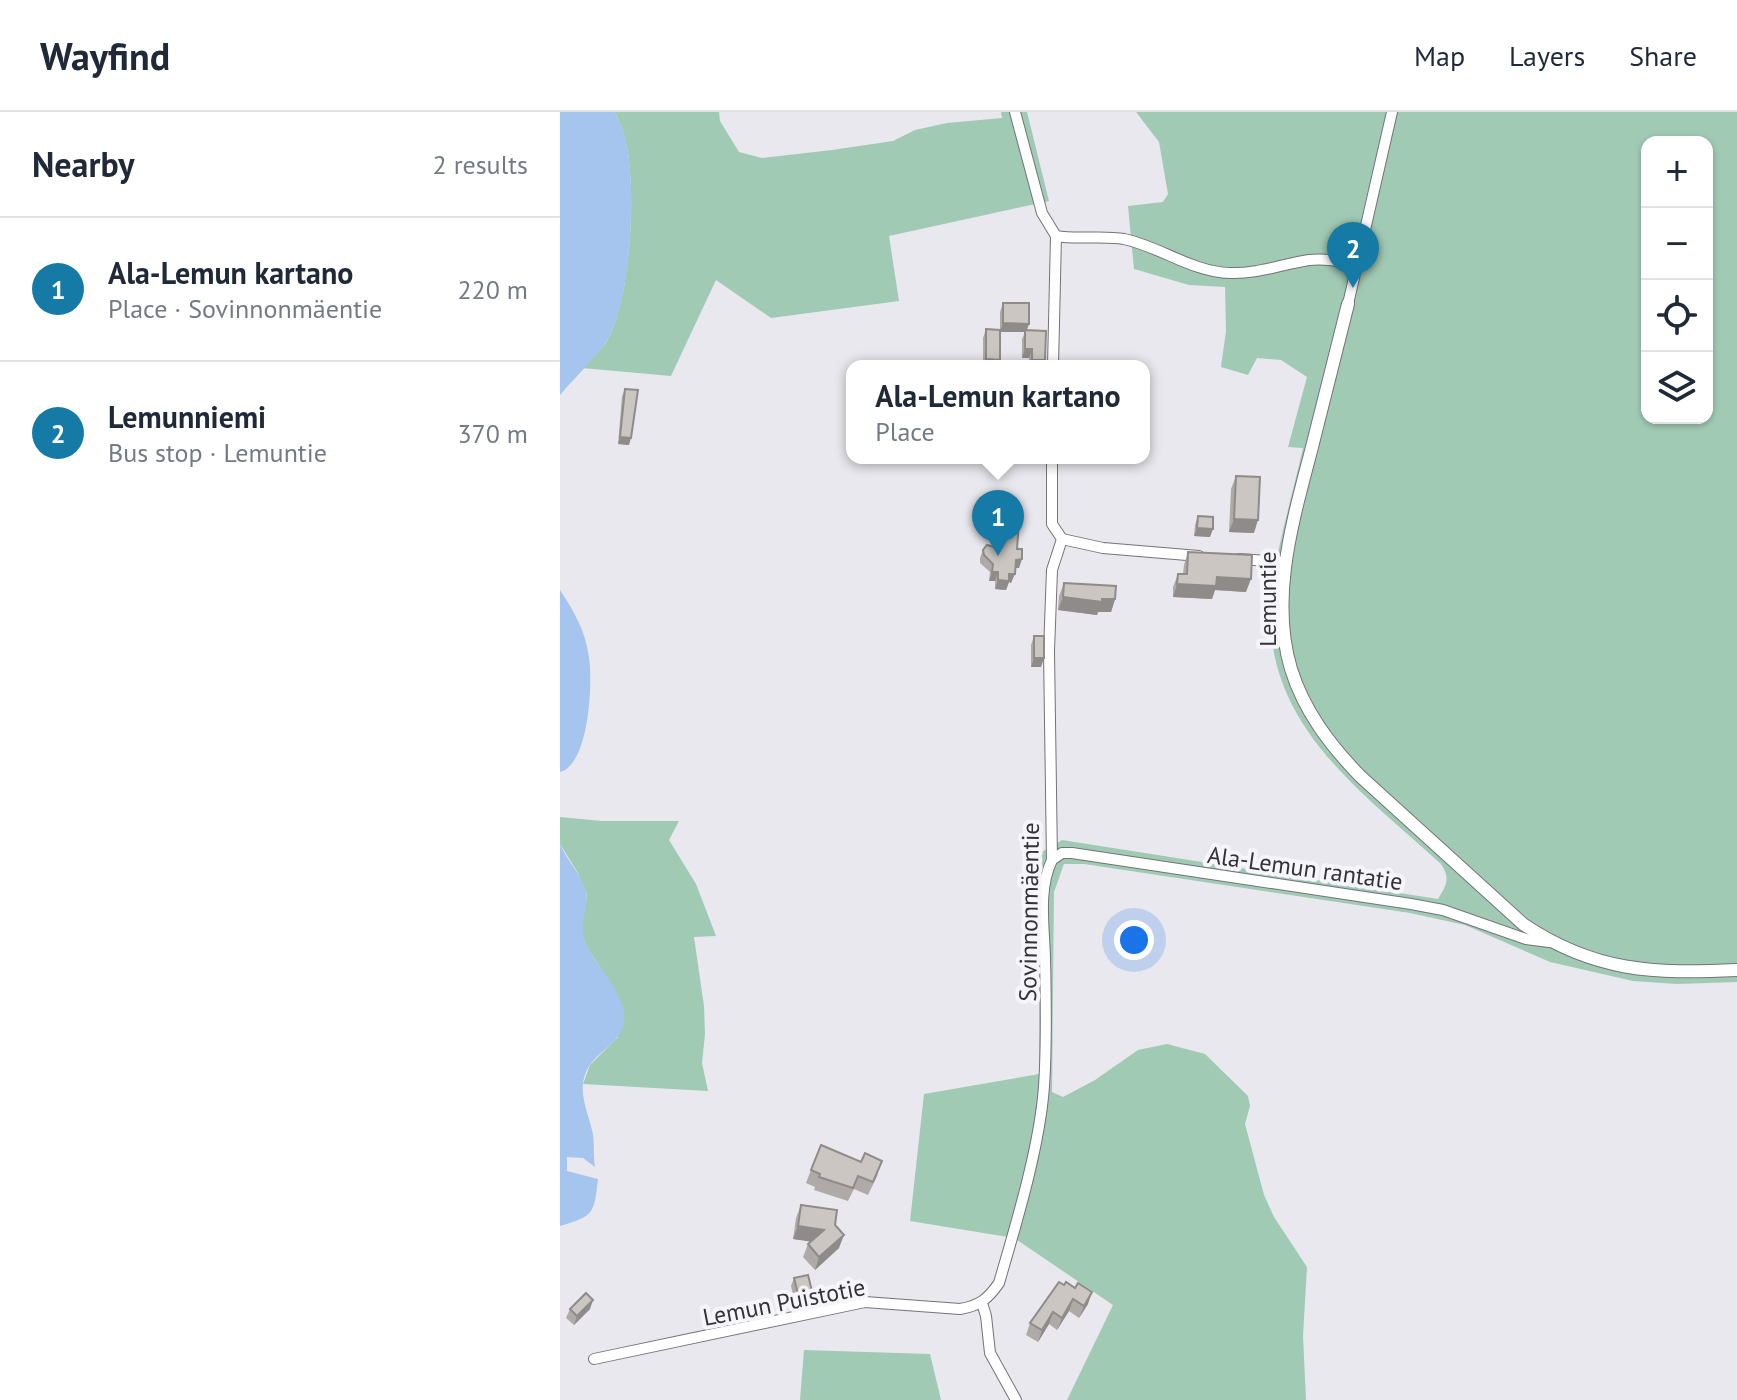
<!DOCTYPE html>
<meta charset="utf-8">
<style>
body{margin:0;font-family:"PT Sans",sans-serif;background:#f2f2f3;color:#1f2937}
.controls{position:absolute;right:24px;top:24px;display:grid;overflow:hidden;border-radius:16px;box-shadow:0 2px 6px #0004}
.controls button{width:72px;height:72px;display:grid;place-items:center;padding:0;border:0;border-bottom:2px solid #e0e1e3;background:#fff;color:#1f2937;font:40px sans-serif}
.you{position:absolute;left:574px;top:828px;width:28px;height:28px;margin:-20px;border:6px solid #fff;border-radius:50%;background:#1a73e8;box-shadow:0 0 0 12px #1a73e833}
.badge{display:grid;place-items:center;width:52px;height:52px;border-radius:50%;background:#157aa6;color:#fff;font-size:26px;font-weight:700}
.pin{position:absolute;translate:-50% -66px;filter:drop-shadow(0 2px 4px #0008)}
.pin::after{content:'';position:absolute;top:42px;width:28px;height:24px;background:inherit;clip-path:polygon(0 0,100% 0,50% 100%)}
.popup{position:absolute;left:286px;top:248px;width:304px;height:104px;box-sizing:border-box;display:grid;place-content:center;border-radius:16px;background:#fff;filter:drop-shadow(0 2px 6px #0005);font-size:26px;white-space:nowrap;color:#747a83}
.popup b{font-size:30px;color:#1f2937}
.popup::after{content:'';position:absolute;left:50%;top:100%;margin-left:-16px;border:16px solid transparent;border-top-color:#fff}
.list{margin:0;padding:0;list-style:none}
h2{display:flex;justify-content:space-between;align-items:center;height:104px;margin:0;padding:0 32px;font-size:34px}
h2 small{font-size:26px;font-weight:400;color:#747a83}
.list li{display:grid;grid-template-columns:52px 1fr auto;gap:24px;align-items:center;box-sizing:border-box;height:144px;padding:0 32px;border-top:2px solid #e0e1e3}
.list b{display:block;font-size:30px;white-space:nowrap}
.list p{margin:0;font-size:26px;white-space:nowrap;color:#747a83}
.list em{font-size:26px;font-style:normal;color:#747a83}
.icon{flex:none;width:44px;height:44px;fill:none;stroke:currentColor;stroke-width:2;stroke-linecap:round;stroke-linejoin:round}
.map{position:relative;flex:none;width:1177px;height:1288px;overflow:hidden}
header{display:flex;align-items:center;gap:48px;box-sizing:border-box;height:112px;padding:0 40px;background:#fff;border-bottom:2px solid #e0e1e3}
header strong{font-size:38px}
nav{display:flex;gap:44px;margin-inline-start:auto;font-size:28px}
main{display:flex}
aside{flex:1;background:#fff}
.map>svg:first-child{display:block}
</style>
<header>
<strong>Wayfind</strong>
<nav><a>Map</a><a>Layers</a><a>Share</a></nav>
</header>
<main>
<aside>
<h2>Nearby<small>2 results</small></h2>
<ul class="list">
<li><span class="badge">1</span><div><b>Ala-Lemun kartano</b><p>Place · Sovinnonmäentie</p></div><em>220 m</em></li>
<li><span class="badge">2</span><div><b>Lemunniemi</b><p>Bus stop · Lemuntie</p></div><em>370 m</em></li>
</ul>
</aside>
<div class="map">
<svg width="1177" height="1288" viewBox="0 0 1177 1288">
<rect width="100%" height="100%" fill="#e8e8ee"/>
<g fill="#a1cab5" fill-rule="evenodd">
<path d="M 55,0 L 159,0 L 160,9 L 179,40 L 202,46 L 272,38 L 333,29 L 355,18 L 387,11 L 442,6 L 441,0 L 467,0 L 489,89 L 329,124 L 339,189 L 211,206 L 156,168 L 111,264 L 22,256 C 30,247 41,238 47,229 C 71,189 78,67 64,23 C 62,15 58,7 55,0 Z"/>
<path d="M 576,0 L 1177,0 L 1177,870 L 1117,872 L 1073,869 L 990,850 L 905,813 L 850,801 L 524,752 L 504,752 L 494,780 L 492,980 L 503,985 L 535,968 L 578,938 L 607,932 L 645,942 L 688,984 L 690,994 L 685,1012 L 704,1083 L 714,1105 L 747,1155 L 743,1224 L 746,1288 L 507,1288 L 553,1193 L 454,1126 L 350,1109 L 364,982 L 479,962 L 480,764 L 470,747 L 502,728 L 878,787 C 886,773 891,767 881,752 C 792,671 693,604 713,468 C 720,424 733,380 743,336 L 728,335 L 747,265 L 721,248 L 697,246 L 688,263 L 661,255 L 666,219 L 665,175 L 629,173 L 574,157 L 568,94 L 603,90 L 608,82 L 599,30 ZM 1087,30 L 1147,30 L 1147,306 L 1087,306 Z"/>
<polygon points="0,705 42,709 119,709 109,728 136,772 156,824 134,825 144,894 145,922 142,951 148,979 23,972 30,953 58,925 48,867 28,837 21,820 27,783 18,761 0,732"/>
<polygon points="244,1238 370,1242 381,1288 240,1288"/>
</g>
<g fill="#a6c5ee">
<path d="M 0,0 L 55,0 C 58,7 62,15 64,22 C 78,66 71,189 48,227 C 35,247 15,265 0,283 Z"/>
<path d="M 0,478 C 14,499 26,520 29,546 C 33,571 29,653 0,660 Z"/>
<path d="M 0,732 C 7,749 22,762 26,780 C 30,799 16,811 27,834 C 37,856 68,883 64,910 C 61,930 40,938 30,953 C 15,976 27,996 32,1018 C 35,1029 33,1043 35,1055 L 23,1046 L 7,1045 L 7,1059 L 38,1067 C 34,1102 34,1104 0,1114 Z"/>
</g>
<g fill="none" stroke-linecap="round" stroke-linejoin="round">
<g stroke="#737378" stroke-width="12">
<g id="minor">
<path d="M 455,0 L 482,101 L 496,124 C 519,128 542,123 564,127 C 601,135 632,160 670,161 C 698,162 722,152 749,148 C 766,146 783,150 799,153"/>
<polyline points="788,192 832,0"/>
<polyline points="493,254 496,124"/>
<polyline points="502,427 543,436 639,444"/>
<polyline points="679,447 725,450"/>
<polyline points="492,748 502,741 512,741 851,792 883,798 966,827 989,830"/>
<polyline points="422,1191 426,1204 430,1241 456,1288"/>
<path d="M 34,1247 L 305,1190 L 400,1197 C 419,1194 428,1187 439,1171 C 456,1112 480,1034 484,974 C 487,931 486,888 485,845 C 484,813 478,777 492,748 L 489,539 L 492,458 L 502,427 L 492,412 L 492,346"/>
</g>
</g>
<g stroke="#737378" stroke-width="14">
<path id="tertiary" d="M 788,192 C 776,240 764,287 752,335 C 734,405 709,484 731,557 C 744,599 770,633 800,664 L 963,812 C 1034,860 1094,862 1177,858"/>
</g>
<use href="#minor" stroke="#fff" stroke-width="10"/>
<use href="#tertiary" stroke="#fff" stroke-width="12"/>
</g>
<g fill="#afaaa8">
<polygon points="443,191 469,212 466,219 485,248 483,254 469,254 469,246 462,246 462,227 465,220 440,220 440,200"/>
<polygon points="426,217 437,254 423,254 423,226"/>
<polygon points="65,277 69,333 58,332 62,284"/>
<polygon points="676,364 694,421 669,420 671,377"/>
<polygon points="638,404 650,425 634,424 635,413"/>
<polygon points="436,407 457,437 459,456 455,456 451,471 449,470 446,478 435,477 435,469 429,469 430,460 420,451 420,446 423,438 432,434 433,416"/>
<polygon points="628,440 686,480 655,478 652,487 613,485 613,475 618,462 623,462 624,453"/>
<polygon points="504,471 555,487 551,500 538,500 537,503 498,498 499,484"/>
<polygon points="474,524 481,555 471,555 471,533"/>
<polygon points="251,1058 318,1062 308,1083 294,1077 288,1089 254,1078 255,1075 246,1071"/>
<polygon points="241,1093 275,1113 279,1136 255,1158 243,1145 248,1132 251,1129 233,1127 236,1106"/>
<polygon points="234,1166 249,1188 235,1191 231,1174"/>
<polygon points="499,1170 528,1192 519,1206 509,1199 497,1218 489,1212 478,1230 466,1223 470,1211"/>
<polygon points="10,1197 30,1197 14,1213 6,1206"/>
</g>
<g fill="#8f8b88">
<polygon points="443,211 469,212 466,220 440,220"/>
<polygon points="465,237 472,237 469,246 462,246"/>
<polygon points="426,247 440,248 437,254 423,254"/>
<polygon points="472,248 485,248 483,254 470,254"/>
<polygon points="60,325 71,326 69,333 58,332"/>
<polygon points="674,407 698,408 694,421 669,420"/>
<polygon points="637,416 653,417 650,425 634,424"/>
<polygon points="462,447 459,456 453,456 456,448"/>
<polygon points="432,460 438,460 435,469 429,469"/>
<polygon points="449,462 455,462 451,471 449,470 446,478 435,477 438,468"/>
<polygon points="657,465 691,467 686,480 655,478 652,487 613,485 617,472"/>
<polygon points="503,485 542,487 555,487 551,500 538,500 537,503 498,498"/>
<polygon points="474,546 484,546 481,555 471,555"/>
<polygon points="238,1114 264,1118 259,1131 233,1127"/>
<polygon points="284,1123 279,1136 255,1158 259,1145"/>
<polygon points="252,1179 249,1188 235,1191 238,1182"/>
<polygon points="532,1180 528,1192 519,1206 524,1194"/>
<polygon points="513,1187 509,1199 497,1218 502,1206"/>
<polygon points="33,1188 30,1197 14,1213 17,1204"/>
<polygon points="493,1200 489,1212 478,1230 482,1218"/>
</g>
<g fill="#ccc6c3" stroke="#8f8b88" stroke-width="2">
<polygon points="443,191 469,191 469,212 443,211"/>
<polygon points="426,217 440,218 440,248 426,247"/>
<polygon points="465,218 486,219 485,248 472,248 472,237 465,237"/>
<polygon points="65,277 78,278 71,326 60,325"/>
<polygon points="676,364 700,365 698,408 674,407"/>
<polygon points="442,402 454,403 459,409 457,437 462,437 462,447 456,448 455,462 449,462 449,469 438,468 438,460 432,460 433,452 424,443 423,438 427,433 434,435 436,407"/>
<polygon points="638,404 653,405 653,417 637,416"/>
<polygon points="628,440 692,443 691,467 657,465 656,474 617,472 618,462 627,462"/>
<polygon points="504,471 556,474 555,487 542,487 542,490 503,485"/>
<rect x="474" y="524" width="10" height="22"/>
<polygon points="261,1033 301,1050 305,1041 322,1049 313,1070 298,1064 293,1076 259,1065 260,1062 251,1058"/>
<polygon points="241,1093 277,1098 275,1113 284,1123 259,1145 248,1132 264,1118 238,1114"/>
<polygon points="248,1163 252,1179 238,1182 234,1166"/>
<polygon points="499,1170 504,1173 506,1170 515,1176 518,1171 532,1180 524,1194 513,1187 502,1206 493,1200 482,1218 470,1211"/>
<polygon points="26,1181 33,1188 17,1204 10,1197"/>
</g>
<g text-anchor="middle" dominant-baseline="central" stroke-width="8" stroke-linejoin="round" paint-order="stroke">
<g font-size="24" fill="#333335" stroke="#f5f5fb">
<text transform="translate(707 487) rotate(-90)">Lemuntie</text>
<text transform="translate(745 756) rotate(8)">Ala-Lemun rantatie</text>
<text transform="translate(469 800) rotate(-89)">Sovinnonmäentie</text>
<text transform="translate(224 1190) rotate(-11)">Lemun Puistotie</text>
</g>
</g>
</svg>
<div class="controls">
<button>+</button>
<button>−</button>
<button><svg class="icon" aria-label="locate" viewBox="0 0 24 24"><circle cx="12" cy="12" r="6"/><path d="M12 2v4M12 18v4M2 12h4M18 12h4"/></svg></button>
<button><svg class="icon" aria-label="layers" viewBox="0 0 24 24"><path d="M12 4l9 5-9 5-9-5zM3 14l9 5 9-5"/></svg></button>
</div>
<div class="you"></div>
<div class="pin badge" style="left:438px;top:444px">1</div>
<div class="popup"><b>Ala-Lemun kartano</b>Place</div>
<div class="pin badge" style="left:793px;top:176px">2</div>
</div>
</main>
